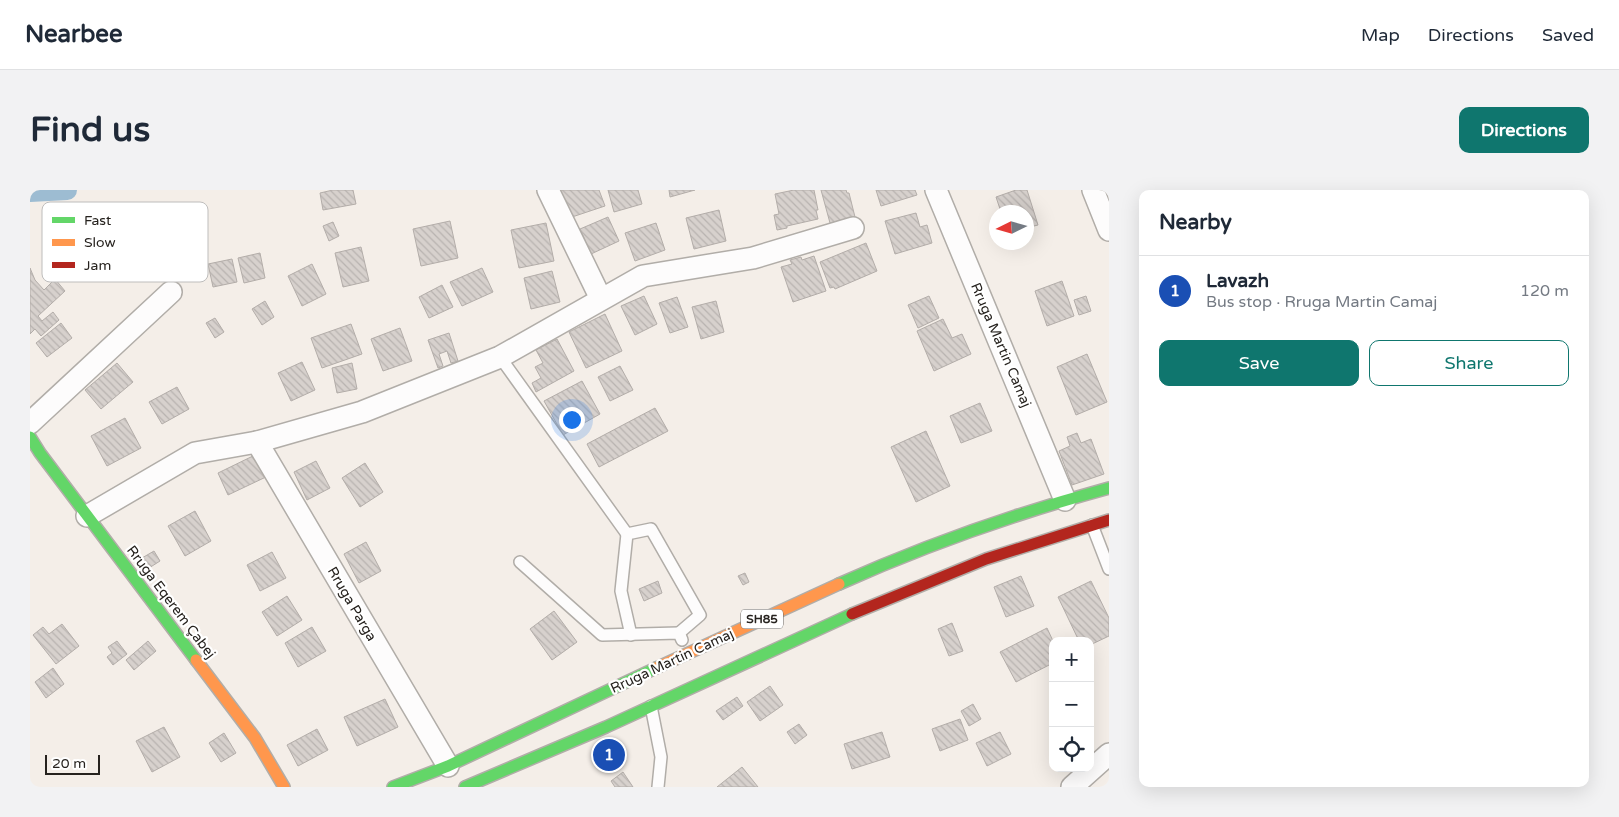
<!DOCTYPE html>
<meta charset="utf-8">
<style>
body{margin:0;font-family:"Varela Round",sans-serif;background:#f2f2f3;color:#1f2937}
.controls{position:absolute;right:15px;bottom:15px;display:grid;overflow:hidden;border-radius:10px;box-shadow:0 5px 20px #0002}
.controls button{width:45px;height:45px;display:grid;place-items:center;padding:0;border:0;border-bottom:1px solid #e0e1e3;background:#fff;color:#1f2937;font:25px sans-serif}
.compass{position:absolute;left:959px;top:15px;width:45px;height:45px;border-radius:50%;background:#fff;box-shadow:0 5px 20px #0002;rotate:265deg}
.scale{position:absolute;left:15px;bottom:12px;width:55px;box-sizing:border-box;padding-left:5px;border:2px solid #26221e;border-top:0;font-size:14px;line-height:18px;white-space:nowrap;color:#26221e;-webkit-text-stroke:4px #fff;paint-order:stroke}
.you{position:absolute;left:541px;top:229px;width:18px;height:18px;margin:-12px;border:4px solid #fff;border-radius:50%;background:#1a73e8;box-shadow:0 0 0 8px #1a73e833}
.badge{display:grid;place-items:center;width:32px;height:32px;border-radius:50%;background:#0f766e;color:#fff;font-size:16px;font-weight:700}
.pin{position:absolute;translate:-50% -50%;border:2px solid #fff;box-shadow:0 1px 5px #0006}
.list{margin:0;padding:0;list-style:none}
h2{display:flex;justify-content:space-between;align-items:center;height:65px;margin:0;padding:0 20px;font-size:21px}
h2 small{font-size:16px;font-weight:400;color:#747a83}
.list li{display:grid;grid-template-columns:32px 1fr auto;gap:15px;align-items:center;box-sizing:border-box;height:70px;padding:0 20px;border-top:1px solid #e0e1e3}
.list b{display:block;font-size:19px;white-space:nowrap}
.list p{margin:0;font-size:16px;white-space:nowrap;color:#747a83}
.list em{font-size:16px;font-style:normal;color:#747a83}
.actions{display:flex;gap:10px;padding:15px 20px}
.actions a{flex:1;padding:11px 0;border:1px solid #0f766e;border-radius:10px;text-align:center;font-size:18px;color:#0f766e}
.actions .main{background:#0f766e;color:#fff}
.icon{flex:none;width:28px;height:28px;fill:none;stroke:currentColor;stroke-width:2;stroke-linecap:round;stroke-linejoin:round}
.map{position:relative;flex:none;width:1079px;height:597px;overflow:hidden;border-radius:10px}
header{display:flex;align-items:center;gap:30px;box-sizing:border-box;height:70px;padding:0 25px;background:#fff;border-bottom:1px solid #e0e1e3}
header strong{font-size:24px}
nav{display:flex;gap:28px;margin-inline-start:auto;font-size:18px}
.intro{display:flex;align-items:center;justify-content:space-between;box-sizing:border-box;height:120px;padding:0 30px}
h1{margin:0;font-size:35px}
.button{padding:12px 22px;border-radius:10px;background:#0f766e;color:#fff;font-size:18px;font-weight:700}
main{display:flex;gap:30px;padding:0 30px}
aside{flex:1;background:#fff;border-radius:10px;box-shadow:0 5px 20px #0002}
.map>svg:first-child{display:block}
</style>
<header>
<strong>Nearbee</strong>
<nav><a>Map</a><a>Directions</a><a>Saved</a></nav>
</header>
<div class="intro"><h1>Find us</h1><a class="button">Directions</a></div>
<main>
<div class="map">
<svg width="1079" height="597" viewBox="0 0 1079 597">
<defs>
<pattern id="building-back-hatch" width="6" height="6" patternUnits="userSpaceOnUse" patternTransform="scale(1.25)"><rect width="6" height="6" fill="#d7d1cd"/><path d="M-1 5l2 2M0 0l6 6M5-1l2 2" fill="none" stroke="#b8b3b0"/></pattern>
</defs>
<rect width="100%" height="100%" fill="#f4eee8"/>
<g fill="none" stroke-linecap="round" stroke-linejoin="round">
<polyline stroke="#9dbcd2" stroke-width="20" points="0,2 37,0"/>
</g>
<g fill="url(#building-back-hatch)" stroke="#b3ada9">
<polygon points="303,0 323,0 326,14 293,20 290,3"/>
<polygon points="529,0 569,0 575,16 536,29"/>
<polygon points="578,0 608,0 612,14 584,22"/>
<polygon points="639,0 665,0 640,7"/>
<polygon points="764,0 784,0 788,20 786,20 788,29 757,36 757,38 747,40 744,25 749,24 745,4"/>
<polygon points="791,0 816,0 817,3 819,3 825,27 800,33"/>
<polygon points="846,0 885,0 887,5 851,16"/>
<polygon points="986,0 997,0 1008,35 996,38 996,22 971,22 966,7"/>
<polygon points="689,20 696,51 664,59 656,28"/>
<polygon points="886,23 890,37 897,35 902,53 865,64 855,31"/>
<polygon points="578,27 589,51 561,64 550,39"/>
<polygon points="420,31 428,68 391,76 383,39"/>
<polygon points="303,32 309,46 299,51 293,36"/>
<polygon points="516,33 524,71 489,78 481,40"/>
<polygon points="626,33 635,60 605,71 595,43"/>
<polygon points="836,53 847,81 805,99 804,97 800,98 790,72"/>
<polygon points="331,57 339,91 313,97 305,63"/>
<polygon points="230,63 235,88 214,93 208,68"/>
<polygon points="784,66 796,101 763,112 751,77 762,74 760,70 771,67 772,70"/>
<polygon points="202,69 207,92 183,97 178,74"/>
<polygon points="282,74 296,104 272,116 258,86"/>
<polygon points="0,78 5,90 14,100 25,89 35,101 8,126 12,131 23,122 29,130 11,146 5,139 0,144"/>
<polygon points="452,78 463,102 432,116 420,92"/>
<polygon points="522,81 530,112 501,119 494,88"/>
<polygon points="1032,91 1044,126 1017,136 1005,101"/>
<polygon points="412,95 423,117 399,128 389,107"/>
<polygon points="614,106 627,134 605,145 591,116"/>
<polygon points="899,106 909,128 888,138 878,115"/>
<polygon points="1056,106 1061,121 1049,125 1044,110"/>
<polygon points="647,107 658,137 640,143 629,113"/>
<polygon points="235,111 244,127 232,135 222,119"/>
<polygon points="686,111 694,142 671,149 662,117"/>
<polygon points="575,124 592,161 556,178 539,142"/>
<polygon points="185,128 194,142 185,148 176,133"/>
<polygon points="913,129 922,148 932,144 941,164 904,181 887,141"/>
<polygon points="31,133 42,148 17,167 6,153"/>
<polygon points="321,134 332,164 292,178 281,148"/>
<polygon points="370,138 382,171 353,181 341,149"/>
<polygon points="419,143 428,171 421,173 417,161 409,164 413,176 408,178 398,150"/>
<polygon points="527,149 544,181 506,202 502,193 511,188 505,177 513,173 506,160"/>
<polygon points="1057,164 1077,212 1046,225 1027,177"/>
<polygon points="272,172 285,200 261,211 248,183"/>
<polygon points="87,173 103,192 71,219 55,200"/>
<polygon points="322,173 327,199 307,203 302,178"/>
<polygon points="590,176 603,200 580,211 568,187"/>
<polygon points="552,191 570,224 533,245 514,211"/>
<polygon points="147,197 159,219 132,234 119,212"/>
<polygon points="950,213 962,241 931,253 920,226"/>
<polygon points="625,218 638,241 569,277 557,254"/>
<polygon points="95,228 111,258 77,276 61,246"/>
<polygon points="896,241 920,296 886,312 861,257"/>
<polygon points="1047,243 1051,253 1061,249 1074,284 1042,295 1029,261 1040,256 1037,247"/>
<polygon points="227,264 238,286 198,305 188,283"/>
<polygon points="286,271 300,298 277,310 264,282"/>
<polygon points="335,273 353,302 330,317 312,288"/>
<polygon points="165,321 181,351 155,366 138,336"/>
<polygon points="336,352 351,381 329,393 314,364"/>
<polygon points="124,361 130,371 119,378 112,368"/>
<polygon points="242,362 256,388 230,401 217,375"/>
<polygon points="715,383 719,392 713,395 708,386"/>
<polygon points="991,386 1004,416 976,427 964,397"/>
<polygon points="628,391 632,403 614,411 609,399"/>
<polygon points="1061,391 1079,428 1079,446 1060,455 1060,451 1049,451 1028,407"/>
<polygon points="257,406 272,430 247,446 232,422"/>
<polygon points="524,421 547,452 522,470 500,439"/>
<polygon points="922,433 933,461 919,466 908,439"/>
<polygon points="32,434 49,456 26,474 3,445 13,437 19,444"/>
<polygon points="282,437 296,461 268,477 255,453"/>
<polygon points="1017,438 1023,451 1023,473 986,492 970,462"/>
<polygon points="87,451 97,464 83,475 77,467 82,463 78,457"/>
<polygon points="118,451 126,461 104,480 96,470"/>
<polygon points="23,478 34,494 16,508 5,492"/>
<polygon points="740,496 753,515 730,531 717,512"/>
<polygon points="707,507 713,516 693,530 686,521"/>
<polygon points="355,509 368,537 327,556 314,527"/>
<polygon points="943,514 951,529 939,536 931,521"/>
<polygon points="930,529 938,550 910,561 902,539"/>
<polygon points="769,534 777,545 765,554 757,542"/>
<polygon points="134,537 150,567 122,582 106,551"/>
<polygon points="287,539 298,560 268,576 257,555"/>
<polygon points="852,542 860,567 822,579 814,554"/>
<polygon points="970,542 981,564 957,576 946,553"/>
<polygon points="194,543 206,563 191,572 179,553"/>
<polygon points="712,577 728,597 687,597"/>
<polygon points="593,582 603,597 585,597 581,591"/>
</g>
<g fill="none" stroke-linecap="round" stroke-linejoin="round">
<g stroke="#b1ada8" stroke-width="14">
<g id="lane">
<polyline points="470,167 597,344"/>
<polyline points="1062,335 1079,379"/>
<polyline points="490,372 572,445 649,443 652,450"/>
<polyline points="601,445 591,401 597,344 621,339 670,425 649,443"/>
<polyline points="621,516 631,567 628,597"/>
</g>
</g>
<g stroke="#b1ada8" stroke-width="24">
<g id="street">
<polyline points="518,0 571,109"/>
<polyline points="906,0 1035,310"/>
<polyline points="1063,0 1079,40"/>
<polyline points="0,233 141,102"/>
<polyline points="227,252 418,576"/>
<polyline points="57,326 165,263 227,252 332,222 470,167 613,86 723,68 823,38"/>
<polyline points="1042,597 1079,564"/>
</g>
</g>
<g stroke="#b1ada8" stroke-width="14">
<g id="fast">
<polyline points="0,247 10,263 166,470"/>
<path d="M 809,394 C 896,355 987,323 1079,298"/>
<polyline points="363,597 418,576 626,478"/>
<polyline points="435,597 576,537 822,424"/>
</g>
</g>
<g stroke="#b1ada8" stroke-width="14">
<g id="slow">
<polyline points="166,470 225,548 254,597"/>
<polyline points="626,478 809,394"/>
</g>
</g>
<g stroke="#b1ada8" stroke-width="14">
<polyline id="jam" points="822,424 956,369 1079,330"/>
</g>
<use href="#lane" stroke="#fdfcfc" stroke-width="11"/>
<use href="#street" stroke="#fdfcfc" stroke-width="21"/>
<use href="#fast" stroke="#63d668" stroke-width="11"/>
<use href="#slow" stroke="#ff974d" stroke-width="11"/>
<use href="#jam" stroke="#b3261e" stroke-width="11"/>
</g>
<g text-anchor="middle" dominant-baseline="central" stroke-width="4.5" stroke-linejoin="round" paint-order="stroke">
<rect fill="#fff" stroke="#676462" stroke-width="1" x="711" y="419.5" width="42" height="19" rx="4"/>
<g font-size="12" font-weight="bold" fill="#26221e">
<text x="732" y="429">SH85</text>
</g>
<g font-size="14" fill="#26221e" stroke="#fff">
<text transform="translate(971 155) rotate(67)">Rruga Martin Camaj</text>
<text transform="translate(141 412) rotate(53)">Rruga Eqerem Çabej</text>
<text transform="translate(322 414) rotate(60)">Rruga Parga</text>
<text transform="translate(642 471) rotate(-25)">Rruga Martin Camaj</text>
</g>
</g>
<rect x="12" y="12" width="166" height="80" rx="8" fill="#fff" stroke="#bebdbc" stroke-width="1"/>
<rect x="22" y="27" width="23" height="6" fill="#63d668"/>
<rect x="22" y="49" width="23" height="7" fill="#ff974d"/>
<rect x="22" y="72" width="23" height="6" fill="#b3261e"/>
<g font-size="14" fill="#26221e">
<text x="54" y="35">Fast</text>
<text x="54" y="57">Slow</text>
<text x="54" y="80">Jam</text>
</g>
</svg>
<div class="controls">
<button>+</button>
<button>−</button>
<button><svg class="icon" aria-label="locate" viewBox="0 0 24 24"><circle cx="12" cy="12" r="6"/><path d="M12 2v4M12 18v4M2 12h4M18 12h4"/></svg></button>
</div>
<svg class="compass" viewBox="-18 -18 36 36"><path d="M0-13l5 13h-10z" fill="#e53935"/><path d="M0 13l5-13h-10z" fill="#747a83"/></svg>
<div class="scale">20 m</div>
<div class="you"></div>
<div class="pin badge" style="left:579px;top:565px;background:#1a4fb4">1</div>
</div>
<aside>
<h2>Nearby<small></small></h2>
<ul class="list">
<li><span class="badge" style="background:#1a4fb4">1</span><div><b>Lavazh</b><p>Bus stop · Rruga Martin Camaj</p></div><em>120 m</em></li>
</ul>
<div class="actions"><a class="main">Save</a><a>Share</a></div>
</aside>
</main>
